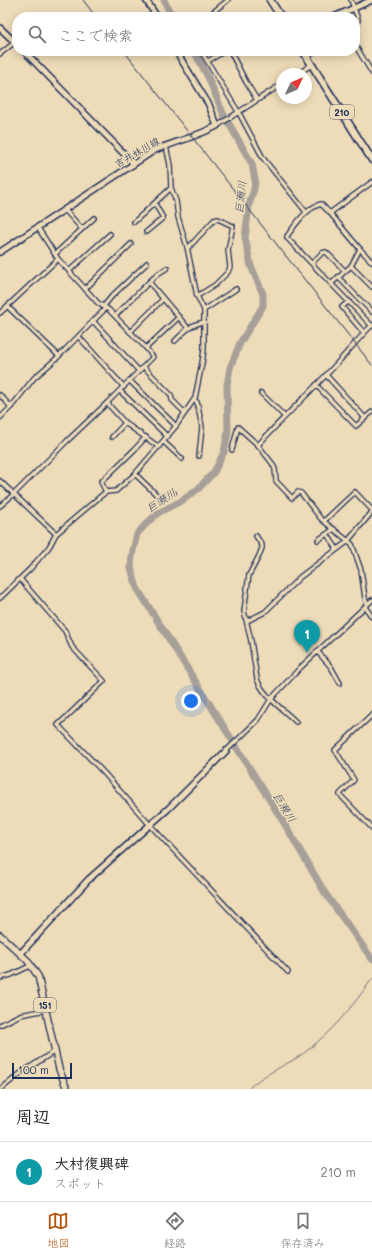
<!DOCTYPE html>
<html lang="ja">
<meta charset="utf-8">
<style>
body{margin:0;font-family:Mali,"Klee One",sans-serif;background:#f6f6f6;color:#222}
.compass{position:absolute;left:276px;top:68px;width:36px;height:36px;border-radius:50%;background:#fff;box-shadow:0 2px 10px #0003;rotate:46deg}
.scale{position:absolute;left:12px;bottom:10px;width:60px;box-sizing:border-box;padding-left:4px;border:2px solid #1b2f5e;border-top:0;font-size:11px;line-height:14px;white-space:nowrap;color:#1b2f5e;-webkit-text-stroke:3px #eedbb8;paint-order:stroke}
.you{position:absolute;left:191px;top:701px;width:14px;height:14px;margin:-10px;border:3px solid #fff;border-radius:50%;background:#1a73e8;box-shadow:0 0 0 6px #1a73e833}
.badge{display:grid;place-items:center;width:26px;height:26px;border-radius:50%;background:#b45309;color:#fff;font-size:13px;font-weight:700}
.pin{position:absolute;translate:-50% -33px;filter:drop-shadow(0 1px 2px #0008)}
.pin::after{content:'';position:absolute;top:21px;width:14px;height:12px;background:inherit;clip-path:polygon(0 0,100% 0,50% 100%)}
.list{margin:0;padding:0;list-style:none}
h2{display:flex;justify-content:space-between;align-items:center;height:52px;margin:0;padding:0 16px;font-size:17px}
h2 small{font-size:13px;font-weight:400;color:#767676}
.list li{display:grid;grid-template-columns:26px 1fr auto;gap:12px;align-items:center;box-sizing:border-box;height:60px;padding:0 16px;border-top:1px solid #e0e0e0}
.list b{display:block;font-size:15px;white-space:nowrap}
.list p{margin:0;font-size:13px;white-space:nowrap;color:#767676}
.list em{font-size:13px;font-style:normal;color:#767676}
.icon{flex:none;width:22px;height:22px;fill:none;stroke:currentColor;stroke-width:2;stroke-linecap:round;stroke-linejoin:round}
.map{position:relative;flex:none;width:372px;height:1089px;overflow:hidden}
.search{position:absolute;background:#fff;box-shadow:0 2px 10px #0003;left:12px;right:12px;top:12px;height:44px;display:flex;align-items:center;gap:10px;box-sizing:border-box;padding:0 14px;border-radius:16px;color:#767676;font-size:15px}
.sheet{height:112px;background:#fff}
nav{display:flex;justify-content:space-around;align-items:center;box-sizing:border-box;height:56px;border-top:1px solid #e0e0e0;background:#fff;font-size:11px;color:#767676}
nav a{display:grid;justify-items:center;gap:2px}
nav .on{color:#b45309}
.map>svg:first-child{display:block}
</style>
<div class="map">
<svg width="372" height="1089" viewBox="0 0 372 1089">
<rect width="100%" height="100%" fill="#eedbb8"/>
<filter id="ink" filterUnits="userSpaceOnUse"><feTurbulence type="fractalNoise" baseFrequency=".025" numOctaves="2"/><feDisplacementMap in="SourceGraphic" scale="8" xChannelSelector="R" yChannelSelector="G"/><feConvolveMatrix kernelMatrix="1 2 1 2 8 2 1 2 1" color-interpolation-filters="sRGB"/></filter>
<g filter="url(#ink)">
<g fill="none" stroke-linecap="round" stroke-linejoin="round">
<path stroke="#6e7381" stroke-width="1" d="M 248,1089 C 264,1073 286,1066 304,1053 C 331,1033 353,1006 372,979"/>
<g stroke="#a6a099" stroke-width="7">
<polyline points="164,0 172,17"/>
<polyline points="194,51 207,75 224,115 252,164 255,180 254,189 249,205 245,238 251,266 263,294 263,306 240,343 230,368 227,385 228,432 224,452 214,472 198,489 183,500 158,513 147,523 137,534 132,555 131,568 137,588 284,823 325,893 372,959"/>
</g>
<g stroke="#1b2f5e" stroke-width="6">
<g id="street">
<polyline points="351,0 358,19 357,27 355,28"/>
<polyline points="207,17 228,0"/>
<polyline points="355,45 372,73"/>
<polyline points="201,51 239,113 263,158 306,212"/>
<polyline points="230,51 246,82 257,100"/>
<polyline points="0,54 15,42"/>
<polyline points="306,57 317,51"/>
<polyline points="208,61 225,51"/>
<polyline points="298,74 311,65"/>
<polyline points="217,126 282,84"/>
<polyline points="65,210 82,229"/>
<polyline points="330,213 372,182"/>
<polyline points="134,222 171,188"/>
<polyline points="146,232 163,218 155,204"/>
<polyline points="187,247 189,247 214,220 218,219 233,226 228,250 230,267 228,272 215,285 197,296"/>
<polyline points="55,254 94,218"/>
<path d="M 372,262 L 360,249 L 330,213 L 321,204 C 306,208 296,224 287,236 L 287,238 L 372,326"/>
<polyline points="312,263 322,253 326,252 345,271"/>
<polyline points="351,266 360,249"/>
<polyline points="167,268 159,273 149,282 188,328"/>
<polyline points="69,271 110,234"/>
<polyline points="338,277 372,312"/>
<polyline points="332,283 351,266 372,287"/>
<polyline points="85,289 131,244"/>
<polyline points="349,301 342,307 364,333"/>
<polyline points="7,306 59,356"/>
<polyline points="103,307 112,296 147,263"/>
<polyline points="204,310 236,289"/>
<polyline points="0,313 58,259"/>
<polyline points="115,316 149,282"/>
<polyline points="93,321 139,371"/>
<polyline points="130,332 163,299"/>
<polyline points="79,337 124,387"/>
<path d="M 175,341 C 184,332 191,324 204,322"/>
<polyline points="146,348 179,317"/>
<polyline points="144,367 171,395 172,400 185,413"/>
<polyline points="326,375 365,418 372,412"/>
<polyline points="130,381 176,426"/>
<polyline points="316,385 356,426 365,418"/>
<polyline points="120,391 168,437"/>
<polyline points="261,393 284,416"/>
<polyline points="0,395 11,407"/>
<polyline points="194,400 197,402 202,427 199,456"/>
<polyline points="107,403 125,423 159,447"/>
<polyline points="0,418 11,407 34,378 57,358 106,308 98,303 58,259 38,228"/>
<polyline points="112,437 125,423"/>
<polyline points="164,442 182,459"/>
<polyline points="232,450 238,427 258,445"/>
<polyline points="135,474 161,499 174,493"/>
<polyline points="0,481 56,534"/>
<polyline points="106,492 101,482 134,450 146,437"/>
<polyline points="0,506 14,494 67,441 107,403 153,357 146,348 108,309 106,308"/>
<polyline points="324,521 355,492 372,510"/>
<polyline points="327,534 337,549"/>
<path d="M 256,536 L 262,545 L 262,548 L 259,556 L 249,575 L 244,611 L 251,641 L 257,679 C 263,696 283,709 296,722"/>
<polyline points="318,540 334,529"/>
<polyline points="20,579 65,631 72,647 104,681 58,725 104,773 150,825 288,972"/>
<polyline points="0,598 30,569 49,547 56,534 102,495 106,492 116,491 135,474 176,426 195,398 202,363 204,350 204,310 197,296 187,247 178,217 176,201 171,188 170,165 166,146"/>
<path d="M 367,605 L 365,598 L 361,570 L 352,544 L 321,519 L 301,493 L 298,492 L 292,498 L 276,481 L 275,469 L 272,463 L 258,445 C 280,421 304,398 326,375 C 342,359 356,341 372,325"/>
<polyline points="365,607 372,617"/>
<polyline points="247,621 265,612 300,577 347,542 372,512"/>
<polyline points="317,651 331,667 340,683"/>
<polyline points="372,715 335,750 354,780 340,794 340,795 372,828"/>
<polyline points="226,751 258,720 271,699 301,667 372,600"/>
<polyline points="0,978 11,975 32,965"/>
<polyline points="0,1025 20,1015 46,1010"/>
<polyline points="1,1089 21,1073 55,1051"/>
</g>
</g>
<g stroke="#1b2f5e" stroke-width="8">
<g id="secondary">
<polyline points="146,0 157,17"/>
<polyline points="334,17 372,0"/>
<polyline points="0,28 17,44"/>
<polyline points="24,51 134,164"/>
<path d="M 0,252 L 155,150 C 176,142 197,136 217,126 L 209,105 L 176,51"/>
<polyline points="21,953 89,879 168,809 226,751"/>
</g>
</g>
<g stroke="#1b2f5e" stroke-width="8">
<polyline id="primary" points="0,935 27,960 38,976 59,1069 67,1089"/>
</g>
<g stroke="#1b2f5e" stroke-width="9">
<g id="highway">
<polyline points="270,0 281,17"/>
<polyline points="303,51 372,160"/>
</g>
</g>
<use href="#street" stroke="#eedbb8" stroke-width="3.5"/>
<use href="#secondary" stroke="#eedbb8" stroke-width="5"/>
<use href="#primary" stroke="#eedbb8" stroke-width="5.5"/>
<use href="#highway" stroke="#eedbb8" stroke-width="6"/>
<g stroke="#1b2f5e" stroke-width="1">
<polyline points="83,0 96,17"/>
<polyline points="124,51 372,365"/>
</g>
</g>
</g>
<g text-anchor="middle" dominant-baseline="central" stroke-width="3" stroke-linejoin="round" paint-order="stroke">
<g fill="#eedbb8" stroke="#5a6379" stroke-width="1">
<rect x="330" y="105" width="24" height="14" rx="3"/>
<rect x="34" y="998" width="22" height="14" rx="3"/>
</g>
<g font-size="9" font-weight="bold" fill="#1b2f5e">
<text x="342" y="112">210</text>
<text x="45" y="1005">151</text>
</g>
<g font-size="10" fill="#1b2f5e" stroke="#eedbb8">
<text transform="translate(137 152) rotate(-30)">吉井妹川線</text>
</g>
<g font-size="11" font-style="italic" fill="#37466a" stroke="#eedbb8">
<text transform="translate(240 197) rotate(-84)">巨瀬川</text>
<text transform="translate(161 500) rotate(-34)">巨瀬川</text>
<text transform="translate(285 807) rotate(58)">巨瀬川</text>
</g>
</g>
</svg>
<svg class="compass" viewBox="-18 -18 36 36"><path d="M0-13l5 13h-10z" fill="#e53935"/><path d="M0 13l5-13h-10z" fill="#767676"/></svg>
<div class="scale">100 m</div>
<div class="you"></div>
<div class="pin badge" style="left:307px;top:653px;background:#0f9aa8">1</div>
<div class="search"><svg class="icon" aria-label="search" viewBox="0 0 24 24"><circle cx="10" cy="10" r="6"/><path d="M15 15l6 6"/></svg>ここで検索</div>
</div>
<section class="sheet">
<h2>周辺<small></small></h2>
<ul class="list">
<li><span class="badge" style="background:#0f9aa8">1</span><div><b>大村復興碑</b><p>スポット</p></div><em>210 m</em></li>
</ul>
</section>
<nav>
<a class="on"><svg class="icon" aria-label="map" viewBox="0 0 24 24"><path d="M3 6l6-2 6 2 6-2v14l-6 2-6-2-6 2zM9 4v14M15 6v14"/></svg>地図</a>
<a><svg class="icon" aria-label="directions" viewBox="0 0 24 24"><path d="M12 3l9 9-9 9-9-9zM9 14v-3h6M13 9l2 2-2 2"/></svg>経路</a>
<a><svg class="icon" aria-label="saved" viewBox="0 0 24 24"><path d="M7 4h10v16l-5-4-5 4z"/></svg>保存済み</a>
</nav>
